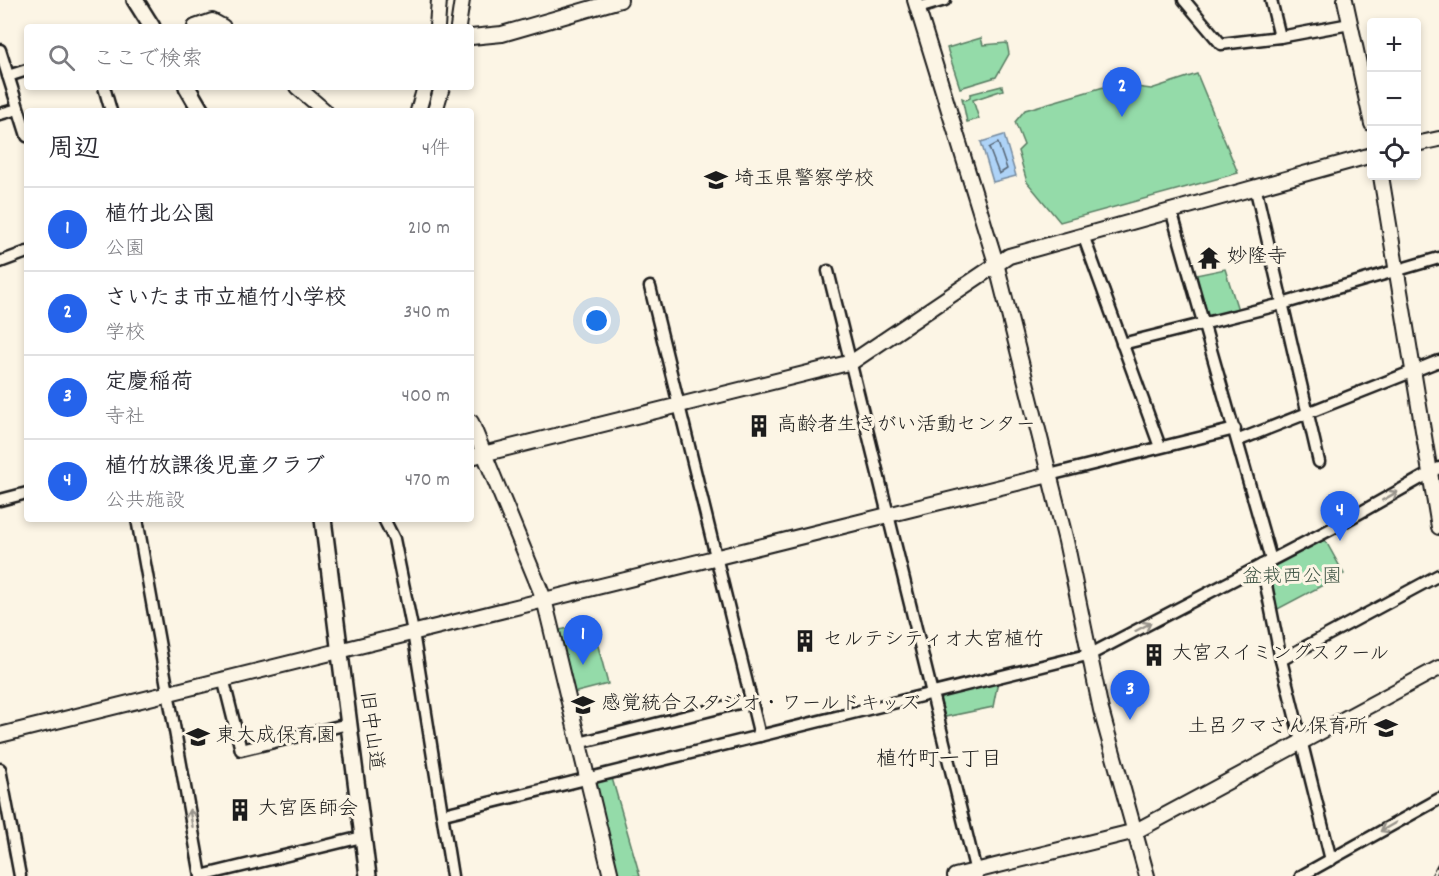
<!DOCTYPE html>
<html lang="ja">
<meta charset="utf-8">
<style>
body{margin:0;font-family:Dekko,"Klee One",sans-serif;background:#f2f2f3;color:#2b2b33}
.controls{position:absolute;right:18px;top:18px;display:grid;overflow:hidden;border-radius:6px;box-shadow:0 3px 9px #0003}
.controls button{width:54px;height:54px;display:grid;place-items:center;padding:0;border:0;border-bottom:2px solid #e1e1e2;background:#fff;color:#2b2b33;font:30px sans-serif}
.you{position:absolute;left:597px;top:321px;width:21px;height:21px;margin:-15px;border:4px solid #fff;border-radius:50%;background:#1a73e8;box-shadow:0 0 0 9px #1a73e833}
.badge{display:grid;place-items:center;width:39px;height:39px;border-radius:50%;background:#2563eb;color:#fff;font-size:20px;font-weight:700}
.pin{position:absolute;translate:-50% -50px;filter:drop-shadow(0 2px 3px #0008)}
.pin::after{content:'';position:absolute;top:32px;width:21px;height:18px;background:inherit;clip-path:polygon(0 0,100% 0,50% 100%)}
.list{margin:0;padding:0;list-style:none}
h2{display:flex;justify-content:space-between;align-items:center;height:78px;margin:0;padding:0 24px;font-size:26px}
h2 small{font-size:20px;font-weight:400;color:#7c7c81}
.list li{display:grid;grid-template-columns:39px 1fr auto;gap:18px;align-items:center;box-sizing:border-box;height:84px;padding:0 24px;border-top:2px solid #e1e1e2}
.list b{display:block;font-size:22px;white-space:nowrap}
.list p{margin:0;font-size:20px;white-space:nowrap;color:#7c7c81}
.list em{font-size:20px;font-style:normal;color:#7c7c81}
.icon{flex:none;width:33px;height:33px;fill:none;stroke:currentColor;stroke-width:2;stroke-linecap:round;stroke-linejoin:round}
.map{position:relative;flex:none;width:1439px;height:876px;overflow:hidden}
.search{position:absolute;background:#fff;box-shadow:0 3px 9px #0003;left:24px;top:24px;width:450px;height:66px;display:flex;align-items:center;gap:15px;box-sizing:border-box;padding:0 21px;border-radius:6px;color:#7c7c81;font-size:22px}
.panel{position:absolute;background:#fff;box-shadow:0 3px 9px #0003;left:24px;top:108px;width:450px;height:414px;border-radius:6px}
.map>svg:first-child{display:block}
</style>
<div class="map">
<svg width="1439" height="876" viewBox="0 0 1439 876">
<rect width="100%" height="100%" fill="#fcf5e5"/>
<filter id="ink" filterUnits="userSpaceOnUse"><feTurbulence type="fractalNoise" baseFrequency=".0167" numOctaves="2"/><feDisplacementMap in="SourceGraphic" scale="12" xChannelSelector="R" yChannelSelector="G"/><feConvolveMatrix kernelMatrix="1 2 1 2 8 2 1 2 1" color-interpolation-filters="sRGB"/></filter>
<g filter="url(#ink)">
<g fill="#94dba9" stroke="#587c62" stroke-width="1.5">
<polygon points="981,38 983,45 1007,43 1009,54 996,77 960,88 947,48"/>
<polygon points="1197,74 1238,173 1060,222 1027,182 1018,151 1024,145 1015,122 1025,110 1114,84 1151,89"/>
<polygon points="1002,86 1003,90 973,100 979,119 967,122 962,98 966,100 970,98 970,94"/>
<polygon points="1225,269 1238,310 1208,317 1196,275"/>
<polygon points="1324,538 1344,574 1276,610 1267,573 1270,566"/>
<polygon points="592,623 608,684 569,694 555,631"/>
<polygon points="998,681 993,707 945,717 940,698"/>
<polygon points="612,778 640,876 615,876 592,781"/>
</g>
<polygon fill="#aed3f7" stroke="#748a9f" stroke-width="1.5" points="1004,135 1016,176 993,182 981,142"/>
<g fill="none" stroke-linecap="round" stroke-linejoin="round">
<polygon stroke="#566574" stroke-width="1.5" points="998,143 1007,169 999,174 989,148"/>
<g stroke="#1c1c1c" stroke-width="15">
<g id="minor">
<polyline points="1184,0 1221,44 1280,37 1350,24"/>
<polyline points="1271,0 1280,37"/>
<polyline points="918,8 945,0"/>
<polyline points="0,50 27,136"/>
<polyline points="8,76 27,70"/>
<polyline points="104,87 111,111"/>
<polyline points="0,114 18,109"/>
<polyline points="1255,186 1319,462"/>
<polyline points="1171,210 1271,560"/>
<polyline points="1083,235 1160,447"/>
<polyline points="0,262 27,252"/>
<polyline points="828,271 977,876"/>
<polyline points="650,287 760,736"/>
<polyline points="1122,344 1282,304 1439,258"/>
<polyline points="1239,440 1439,361"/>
<polyline points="1049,475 1235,429"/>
<polyline points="0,500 27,493"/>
<polyline points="137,519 201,876"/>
<polyline points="384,519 394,539 413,632 452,876"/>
<polyline points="1262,565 1281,660 1331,860"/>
<polyline points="1281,660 1439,575"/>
<polyline points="223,678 241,750 348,724"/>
<polyline points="579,743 751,700"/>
<polyline points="0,769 20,876"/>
<polyline points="444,814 1091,654 1333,528 1439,468"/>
<polyline points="201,876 362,837"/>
<polyline points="1301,876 1439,799"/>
</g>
</g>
<g stroke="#1c1c1c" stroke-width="18">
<g id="tertiary">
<polyline points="915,0 996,263 1066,541 1101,710 1147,876"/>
<polyline points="1345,0 1372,124"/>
<polyline points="195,27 212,21 223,27"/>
<polyline points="437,27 439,0"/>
<polyline points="458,27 462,0"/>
<polyline points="471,37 502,34 620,0"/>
<polyline points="297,87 325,111"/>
<polyline points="418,111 425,87"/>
<polyline points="435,111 442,87"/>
<polyline points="1416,144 1439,139"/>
<polyline points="1381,176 1439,527"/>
<polyline points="471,422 544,599 611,876"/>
<polyline points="471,457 852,362 1009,256 1372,155"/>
<polyline points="0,735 1049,475"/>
<polyline points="955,876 1136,831 1439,668"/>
</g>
</g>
<g stroke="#1c1c1c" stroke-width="20">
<g id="secondary">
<polyline points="135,0 152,27"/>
<polyline points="187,87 201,111"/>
<polyline points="323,519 368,876"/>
</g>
</g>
<use href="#minor" stroke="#fcf5e5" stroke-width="10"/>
<use href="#tertiary" stroke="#fcf5e5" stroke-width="14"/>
<use href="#secondary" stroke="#fcf5e5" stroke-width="15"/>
<g stroke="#1c1c1c" stroke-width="5">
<polyline id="rail" points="1433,876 1439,865"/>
</g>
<use href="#rail" stroke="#fcf5e5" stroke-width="3" stroke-dasharray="9" stroke-linecap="butt"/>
</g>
<defs><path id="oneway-shaft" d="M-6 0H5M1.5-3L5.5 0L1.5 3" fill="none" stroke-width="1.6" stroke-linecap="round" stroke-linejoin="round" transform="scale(1.5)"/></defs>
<g stroke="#97938b">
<use href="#oneway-shaft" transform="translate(1390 496) rotate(-29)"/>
<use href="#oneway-shaft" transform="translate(1143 627) rotate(-28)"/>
<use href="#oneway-shaft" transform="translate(191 818) rotate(-100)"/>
<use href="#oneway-shaft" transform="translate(1388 827) rotate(150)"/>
</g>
</g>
<defs>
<g id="school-bare" transform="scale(1.8)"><path d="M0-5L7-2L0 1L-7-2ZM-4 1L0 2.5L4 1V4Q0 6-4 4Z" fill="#1c1c1c" stroke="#fcf5e5" stroke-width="2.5" paint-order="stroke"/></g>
<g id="temple-bare" transform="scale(1.8)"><path d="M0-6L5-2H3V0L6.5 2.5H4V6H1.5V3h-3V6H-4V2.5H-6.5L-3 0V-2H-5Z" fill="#1c1c1c" stroke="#fcf5e5" stroke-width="2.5" paint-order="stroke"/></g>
<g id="building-bare" transform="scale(1.8)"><path d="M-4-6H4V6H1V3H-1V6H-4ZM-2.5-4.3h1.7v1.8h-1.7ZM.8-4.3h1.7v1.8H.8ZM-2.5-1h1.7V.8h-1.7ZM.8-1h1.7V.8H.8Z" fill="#1c1c1c" stroke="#fcf5e5" stroke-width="2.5" paint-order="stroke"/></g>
</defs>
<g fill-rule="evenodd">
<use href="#school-bare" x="716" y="180"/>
<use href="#temple-bare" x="1209" y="258"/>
<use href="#building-bare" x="759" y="426"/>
<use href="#building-bare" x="805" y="641"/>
<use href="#building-bare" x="1154" y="655"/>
<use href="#school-bare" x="583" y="705"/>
<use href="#school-bare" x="1386" y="728"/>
<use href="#school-bare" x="198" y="737"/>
<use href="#building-bare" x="240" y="810"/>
</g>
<g text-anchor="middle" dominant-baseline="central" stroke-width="6" stroke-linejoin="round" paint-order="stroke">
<g font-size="20" fill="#1c1c1c" stroke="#fcf5e5" text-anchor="start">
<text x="734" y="180">埼玉県警察学校</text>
<text x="1227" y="258">妙隆寺</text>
<text x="777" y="426">高齢者生きがい活動センター</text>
<text x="823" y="641">セルテシティオ大宮植竹</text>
<text x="1172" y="655">大宮スイミングスクール</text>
<text x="601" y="705">感覚統合スタジオ・ワールドキッズ</text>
<text x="1368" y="728" text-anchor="end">土呂クマさん保育所</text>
<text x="216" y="737">東大成保育園</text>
<text x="258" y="810">大宮医師会</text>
</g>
<g font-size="20" fill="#405546" stroke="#fcf5e5">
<text x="1292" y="578">盆栽西公園</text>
</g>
<g font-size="20" fill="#1c1c1c" stroke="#fcf5e5">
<text transform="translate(370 731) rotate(83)">旧中山道</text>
</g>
<g font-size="21" fill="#1c1c1c" stroke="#fcf5e5">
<text x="939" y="761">植竹町一丁目</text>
</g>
</g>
</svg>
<div class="controls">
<button>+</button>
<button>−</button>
<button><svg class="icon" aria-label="locate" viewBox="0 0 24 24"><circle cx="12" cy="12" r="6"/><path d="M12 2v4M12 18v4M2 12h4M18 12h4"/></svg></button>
</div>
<div class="you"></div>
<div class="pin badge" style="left:583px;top:665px">1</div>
<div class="pin badge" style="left:1122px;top:117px">2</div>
<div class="pin badge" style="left:1130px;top:720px">3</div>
<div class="pin badge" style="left:1340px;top:541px">4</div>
<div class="search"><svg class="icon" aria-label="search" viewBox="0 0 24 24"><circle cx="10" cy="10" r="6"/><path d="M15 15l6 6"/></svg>ここで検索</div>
<section class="panel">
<h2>周辺<small>4件</small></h2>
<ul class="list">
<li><span class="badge">1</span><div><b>植竹北公園</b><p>公園</p></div><em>210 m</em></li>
<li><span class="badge">2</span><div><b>さいたま市立植竹小学校</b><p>学校</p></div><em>340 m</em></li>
<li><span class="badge">3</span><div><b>定慶稲荷</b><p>寺社</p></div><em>400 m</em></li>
<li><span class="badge">4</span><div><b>植竹放課後児童クラブ</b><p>公共施設</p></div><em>470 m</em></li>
</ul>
</section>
</div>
